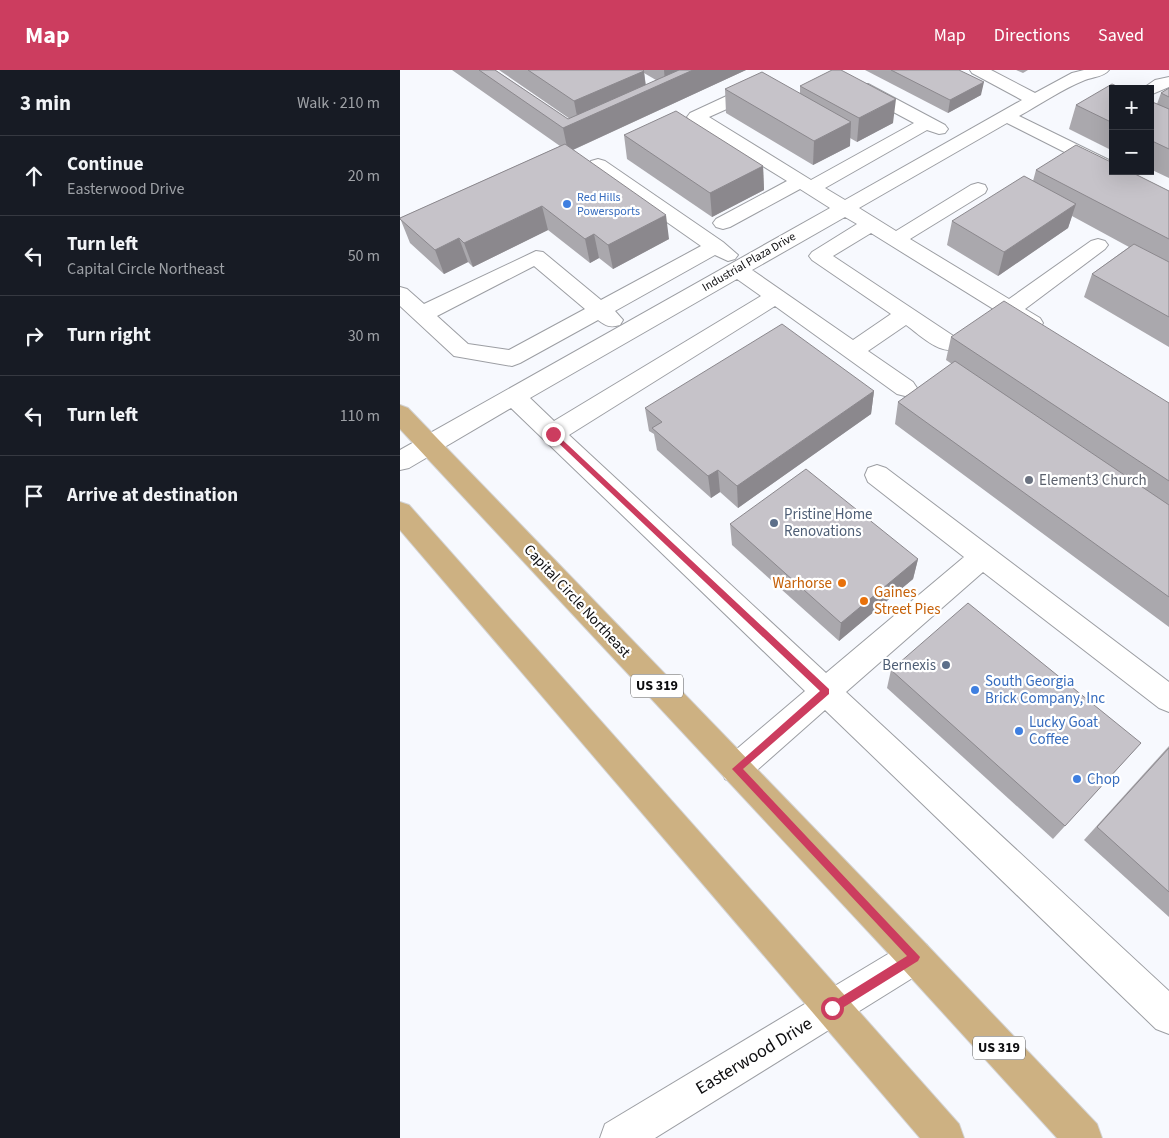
<!DOCTYPE html>
<meta charset="utf-8">
<style>
body{margin:0;font-family:"Source Sans 3",sans-serif;background:#242831;color:#f1f3f6}
.controls{position:absolute;right:15px;top:15px;display:grid;overflow:hidden;border-radius:0px;box-shadow:0 5px 20px #0002}
.controls button{width:45px;height:45px;display:grid;place-items:center;padding:0;border:0;border-bottom:1px solid #363941;background:#171b24;color:#f1f3f6;font:25px sans-serif}
.stop{position:absolute;width:15px;height:15px;margin:-11px;border:4px solid #cc3d5f;border-radius:50%;background:#fff}
.stop.end{background:#cc3d5f;border-color:#fff;box-shadow:0 1px 5px #0008}
.list{margin:0;padding:0;list-style:none}
h2{display:flex;justify-content:space-between;align-items:center;height:65px;margin:0;padding:0 20px;font-size:21px}
h2 small{font-size:16px;font-weight:400;color:#9ea1a6}
.list li{display:grid;grid-template-columns:32px 1fr auto;gap:15px;align-items:center;box-sizing:border-box;height:80px;padding:0 20px;border-top:1px solid #363941}
.list b{display:block;font-size:19px;white-space:nowrap}
.list p{margin:0;font-size:16px;white-space:nowrap;color:#9ea1a6}
.list em{font-size:16px;font-style:normal;color:#9ea1a6}
.icon{flex:none;width:28px;height:28px;fill:none;stroke:currentColor;stroke-width:2;stroke-linecap:round;stroke-linejoin:round}
.map{position:relative;flex:none;width:769px;height:1068px;overflow:hidden}
header{display:flex;align-items:center;gap:30px;box-sizing:border-box;height:70px;padding:0 25px;background:#cc3d5f;color:#fff}
header strong{font-size:24px}
nav{display:flex;gap:28px;margin-inline-start:auto;font-size:18px}
main{display:flex}
aside{flex:1;background:#171b24}
.map>svg:first-child{display:block}
</style>
<header>
<strong>Map</strong>
<nav><a>Map</a><a>Directions</a><a>Saved</a></nav>
</header>
<main>
<aside>
<h2>3 min<small>Walk · 210 m</small></h2>
<ul class="list">
<li><svg class="icon" aria-label="ahead" viewBox="0 0 24 24"><path d="M12 20V5M6 11l6-6 6 6"/></svg><div><b>Continue</b><p>Easterwood Drive</p></div><em>20 m</em></li>
<li><svg class="icon" aria-label="left" viewBox="0 0 24 24"><path d="M17 20v-9H6M10 6l-5 5 5 5"/></svg><div><b>Turn left</b><p>Capital Circle Northeast</p></div><em>50 m</em></li>
<li><svg class="icon" aria-label="right" viewBox="0 0 24 24"><path d="M7 20v-9h11M14 6l5 5-5 5"/></svg><div><b>Turn right</b></div><em>30 m</em></li>
<li><svg class="icon" aria-label="left" viewBox="0 0 24 24"><path d="M17 20v-9H6M10 6l-5 5 5 5"/></svg><div><b>Turn left</b></div><em>110 m</em></li>
<li><svg class="icon" aria-label="arrive" viewBox="0 0 24 24"><path d="M6 21V4h12l-3 4 3 4H6"/></svg><div><b>Arrive at destination</b></div></li>
</ul>
</aside>
<div class="map">
<svg width="769" height="1068" viewBox="0 0 769 1068">
<rect width="100%" height="100%" fill="#f7f9fe"/>
<g fill="none" stroke-linecap="round" stroke-linejoin="round">
<g stroke="#9c9ea3" stroke-width="2">
<g id="minor">
<path d="M 570,0 L 591,0 L 635,23 L 672,3 L 684,0 L 709,0 C 704,7 692,7 685,10 C 662,19 641,34 619,46 L 713,92 L 713,101 L 721,101 L 713,105 L 706,103 L 607,53 L 459,138 L 496,161 L 571,115 L 578,113 L 585,115 L 587,119 L 585,123 L 510,169 L 609,229 L 691,171 L 698,169 L 705,171 L 708,175 L 705,179 L 625,239 L 640,248 L 643,253 L 640,258 L 632,260 L 624,258 L 471,163 L 433,186 L 558,269 L 561,274 L 558,279 C 539,285 520,265 506,255 L 468,281 L 513,312 L 517,318 L 513,324 L 505,326 L 497,324 L 375,236 L 169,365 L 426,603 L 564,487 L 468,412 L 465,405 L 468,398 L 477,395 L 486,398 L 769,612 L 769,642 L 759,638 L 583,502 L 446,622 L 769,921 L 769,964 L 756,959 L 425,640 L 347,709 L 336,714 L 325,709 L 321,699 L 325,689 L 405,621 L 111,338 L 9,398 L 0,400 L 0,380 L 430,138 L 400,119 L 330,157 L 323,159 L 316,157 L 313,153 L 316,149 L 387,111 L 290,51 L 287,47 L 290,43 L 346,17 L 358,17 L 360,21 L 358,25 L 309,47 L 411,110 L 514,53 L 456,22 L 454,18 L 456,14 L 468,14 L 545,55 L 548,59 L 545,63 L 539,64 L 527,60 L 425,118 L 445,130 L 622,30 L 572,3 ZM 445,147 L 457,154 L 412,182 L 409,186 L 412,190 L 491,244 L 453,270 L 352,200 ZM 337,209 L 361,226 L 154,351 L 130,328 Z"/>
<polygon points="769,7 769,17 750,25 750,19 742,19 755,10"/>
<path d="M 198,89 L 205,91 L 323,172 L 338,185 L 335,189 L 328,191 L 315,185 L 215,241 L 223,250 L 220,255 C 210,258 206,256 198,250 L 120,293 L 112,296 L 54,286 L 0,236 L 0,217 L 7,219 L 24,234 L 136,181 L 143,182 L 201,230 L 301,176 L 191,99 L 189,95 L 191,91 ZM 134,196 L 185,239 L 109,280 L 68,274 L 37,246 Z"/>
<polygon points="515,870 527,875 532,887 527,899 255,1068 200,1068 205,1054 503,875"/>
</g>
</g>
<g stroke="#d3d3d4" stroke-width="2">
<g id="major">
<polygon points="0,335 8,338 527,875 697,1054 702,1068 657,1068 503,899 0,359"/>
<polygon points="0,432 9,435 559,1054 564,1068 520,1068 0,460"/>
</g>
</g>
<use href="#minor" fill="#fff" fill-rule="evenodd"/>
<use href="#major" fill="#cdb182" fill-rule="evenodd"/>
</g>
<g fill="#aaa8ad" fill-rule="evenodd">
<path d="M 52,0 L 95,0 L 168,49 L 170,49 L 99,0 L 346,0 L 173,80 L 269,169 L 213,199 L 199,188 L 190,193 L 148,160 L 73,197 L 68,192 L 44,204 L 10,173 L 0,148 L 160,76 ZM 244,3 L 256,10 L 246,15 Z"/>
<polygon points="465,0 559,0 581,25 548,43"/>
<polygon points="616,0 628,0 623,3"/>
<polygon points="400,16 493,53 457,72 450,68 450,76 413,95 326,43 325,19 400,23"/>
<polygon points="769,18 769,108 750,99 750,31 757,34 761,23"/>
<polygon points="713,19 713,81 669,59 676,35"/>
<polygon points="224,65 363,96 364,120 312,147 227,89"/>
<polygon points="636,100 769,121 769,277 684,227 692,204 729,177 672,146 668,158 598,206 547,175 552,151 633,111"/>
<polygon points="551,267 769,333 769,557 495,354 498,332 552,294 546,290"/>
<polygon points="474,321 471,344 338,438 320,422 311,428 257,380 254,364 249,361 245,338"/>
<polygon points="330,454 518,489 513,509 439,571 332,475"/>
<polygon points="491,600 741,673 653,769 487,618"/>
<polygon points="769,676 769,847 684,770"/>
</g>
<g fill="#8b888d">
<polygon points="264,0 346,0 168,82 163,58 178,51 174,31 244,1 246,21 265,12"/>
<polygon points="584,12 581,25 548,43 550,30"/>
<polygon points="496,29 493,53 457,72 459,48"/>
<polygon points="451,52 450,76 413,95 414,71"/>
<polygon points="363,96 364,120 312,147 310,123"/>
<polygon points="676,134 668,158 598,206 604,182"/>
<polygon points="142,136 148,160 73,197 64,173"/>
<polygon points="266,145 269,169 213,199 208,175"/>
<polygon points="194,164 199,188 190,193 185,169"/>
<polygon points="59,168 68,192 44,204 35,180"/>
<polygon points="474,321 471,344 338,438 337,416"/>
<polygon points="318,400 320,422 311,428 308,406"/>
<polygon points="518,489 513,509 439,571 441,553"/>
</g>
<g fill="#c6c3c9" stroke="#8b888d">
<polygon points="79,0 95,0 168,49 279,0 293,0 163,58"/>
<polygon points="128,0 243,0 244,1 174,31"/>
<polygon points="432,0 441,0 496,29 459,48 400,16"/>
<polygon points="491,0 559,0 584,12 550,30"/>
<polygon points="362,2 451,52 414,71 325,19"/>
<polygon points="712,14 723,19 713,19 713,53 676,35"/>
<polygon points="769,18 769,27 761,23"/>
<polygon points="750,31 769,39 769,79 750,70"/>
<polygon points="276,41 363,96 310,123 224,65"/>
<polygon points="165,74 266,145 208,175 194,164 185,169 142,136 64,173 59,168 35,180 0,149 0,148"/>
<polygon points="676,75 713,93 713,101 729,101 769,121 769,169 636,100"/>
<polygon points="624,106 676,134 604,182 552,151"/>
<polygon points="734,174 769,192 769,247 692,204"/>
<polygon points="604,231 769,333 769,411 551,267"/>
<polygon points="382,254 474,321 337,416 318,400 308,406 252,358 262,352 245,338"/>
<polygon points="555,291 769,435 769,527 498,332"/>
<polygon points="406,399 518,489 441,553 330,454"/>
<polygon points="568,533 741,673 665,756 491,600"/>
<polygon points="769,678 769,822 697,757"/>
</g>
<polygon fill="#cc3d5f" points="153,361 429,619 429,624 343,699 520,887 518,891 436,942 432,944 428,942 427,938 428,935 507,886 332,699 420,621 150,365 150,362"/>
<g fill="#3f7fe0" stroke="#fff" stroke-width="2">
<circle cx="167" cy="134" r="5"/>
<circle cx="575" cy="620" r="5"/>
<circle cx="619" cy="661" r="5"/>
<circle cx="677" cy="709" r="5"/>
</g>
<circle fill="#6b7280" stroke="#fff" stroke-width="2" cx="629" cy="410" r="5"/>
<g fill="#5c6f8a" stroke="#fff" stroke-width="2">
<circle cx="374" cy="453" r="5"/>
<circle cx="546" cy="595" r="5"/>
</g>
<g fill="#e8710a" stroke="#fff" stroke-width="2">
<circle cx="442" cy="513" r="5"/>
<circle cx="464" cy="531" r="5"/>
</g>
<g text-anchor="middle" dominant-baseline="central" stroke-width="4.5" stroke-linejoin="round" paint-order="stroke">
<g font-size="12" fill="#366cbe" stroke="#fff" text-anchor="start">
<text x="177" y="127">Red Hills<tspan x="177" dy="14">Powersports</tspan></text>
</g>
<g font-size="12" fill="#0d0d0f" stroke="#fff">
<text transform="translate(349 192) rotate(-30)">Industrial Plaza Drive</text>
</g>
<g fill="#fff" stroke="#565657" stroke-width="1">
<rect x="231" y="604.5" width="52" height="23" rx="4"/>
<rect x="573" y="966.5" width="52" height="23" rx="4"/>
</g>
<g font-size="14" font-weight="bold" fill="#0d0d0f">
<text x="257" y="616">US 319</text>
<text x="599" y="978">US 319</text>
</g>
<g font-size="15" fill="#5b616d" stroke="#fff" text-anchor="start">
<text x="639" y="410">Element3 Church</text>
</g>
<g font-size="15" fill="#4e5e75" stroke="#fff" text-anchor="start">
<text x="384" y="444">Pristine Home<tspan x="384" dy="17">Renovations</tspan></text>
<text x="536" y="595" text-anchor="end">Bernexis</text>
</g>
<g font-size="15" fill="#c56008" stroke="#fff" text-anchor="end">
<text x="432" y="513">Warhorse</text>
<text x="474" y="522" text-anchor="start">Gaines<tspan x="474" dy="17">Street Pies</tspan></text>
</g>
<g font-size="15" fill="#0d0d0f" stroke="#fff">
<text transform="translate(177 531) rotate(47)">Capital Circle Northeast</text>
</g>
<g font-size="15" fill="#366cbe" stroke="#fff" text-anchor="start">
<text x="585" y="611">South Georgia<tspan x="585" dy="17">Brick Company, Inc</tspan></text>
<text x="629" y="652">Lucky Goat<tspan x="629" dy="17">Coffee</tspan></text>
<text x="687" y="709">Chop</text>
</g>
<g font-size="18" fill="#0d0d0f" stroke="#fff">
<text transform="translate(354 986) rotate(-31)">Easterwood Drive</text>
</g>
</g>
</svg>
<div class="controls">
<button>+</button>
<button>−</button>
</div>
<div class="stop" style="left:432px;top:938px"></div>
<div class="stop end" style="left:153px;top:364px"></div>
</div>
</main>
